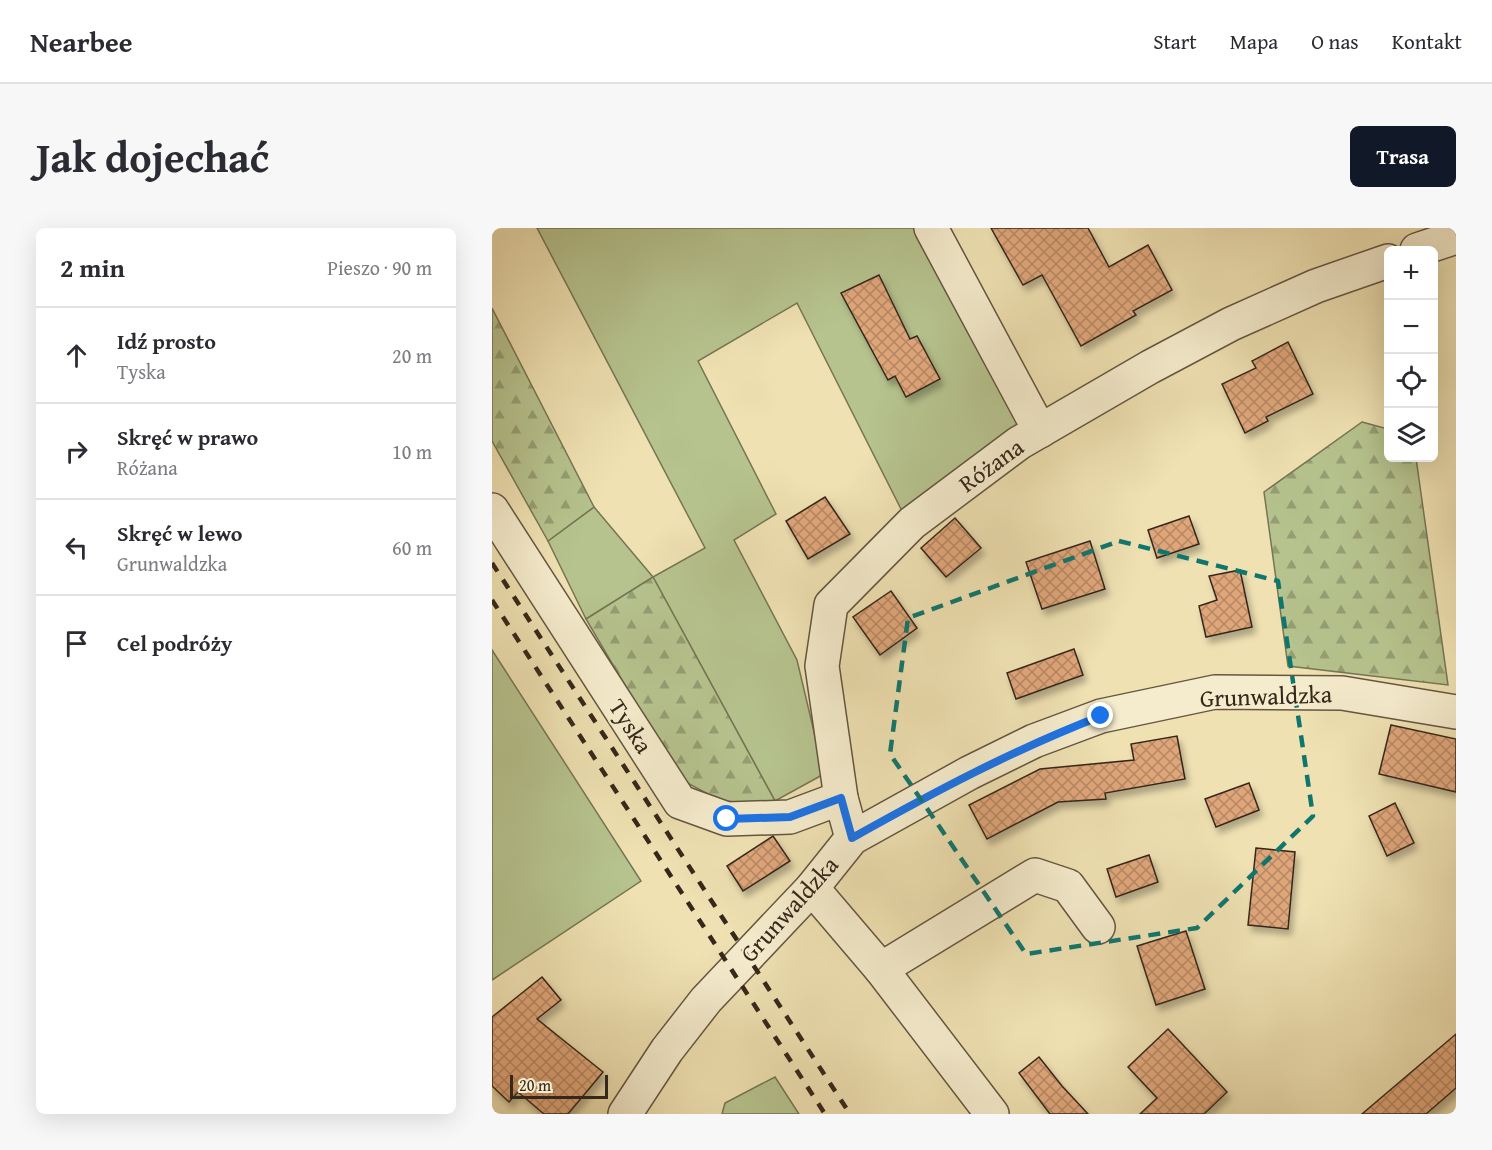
<!DOCTYPE html>
<html lang="pl">
<meta charset="utf-8">
<style>
body{margin:0;font-family:"Gentium Book Plus",serif;background:#f7f7f7;color:#2b2b33}
.controls{position:absolute;right:18px;top:18px;display:grid;overflow:hidden;border-radius:9px;box-shadow:0 6px 24px #0002}
.controls button{width:54px;height:54px;display:grid;place-items:center;padding:0;border:0;border-bottom:2px solid #e1e1e2;background:#fff;color:#2b2b33;font:30px sans-serif}
.scale{position:absolute;left:18px;bottom:15px;width:98px;box-sizing:border-box;padding-left:6px;border:3px solid #35271b;border-top:0;font-size:16px;line-height:21px;white-space:nowrap;color:#35271b;-webkit-text-stroke:4px #f5eccd;paint-order:stroke}
.stop{position:absolute;width:18px;height:18px;margin:-14px;border:4px solid #1a73e8;border-radius:50%;background:#fff}
.stop.end{background:#1a73e8;border-color:#fff;box-shadow:0 2px 6px #0008}
.list{margin:0;padding:0;list-style:none}
h2{display:flex;justify-content:space-between;align-items:center;height:78px;margin:0;padding:0 24px;font-size:26px}
h2 small{font-size:20px;font-weight:400;color:#7c7c81}
.list li{display:grid;grid-template-columns:39px 1fr auto;gap:18px;align-items:center;box-sizing:border-box;height:96px;padding:0 24px;border-top:2px solid #e1e1e2}
.list b{display:block;font-size:22px;white-space:nowrap}
.list p{margin:0;font-size:20px;white-space:nowrap;color:#7c7c81}
.list em{font-size:20px;font-style:normal;color:#7c7c81}
.icon{flex:none;width:33px;height:33px;fill:none;stroke:currentColor;stroke-width:2;stroke-linecap:round;stroke-linejoin:round}
.map{position:relative;flex:none;width:964px;height:886px;overflow:hidden;border-radius:9px}
header{display:flex;align-items:center;gap:36px;box-sizing:border-box;height:84px;padding:0 30px;background:#fff;border-bottom:2px solid #e1e1e2}
header strong{font-size:28px}
nav{display:flex;gap:33px;margin-inline-start:auto;font-size:21px}
.intro{display:flex;align-items:center;justify-content:space-between;box-sizing:border-box;height:144px;padding:0 36px}
h1{margin:0;font-size:42px}
.button{padding:15px 27px;border-radius:9px;background:#111827;color:#fff;font-size:21px;font-weight:700}
main{display:flex;gap:36px;padding:0 36px}
aside{flex:1;background:#fff;border-radius:9px;box-shadow:0 6px 24px #0002}
.map>svg:first-child{display:block}
</style>
<header>
<strong>Nearbee</strong>
<nav><a>Start</a><a>Mapa</a><a>O nas</a><a>Kontakt</a></nav>
</header>
<div class="intro"><h1>Jak dojechać</h1><a class="button">Trasa</a></div>
<main>
<aside>
<h2>2 min<small>Pieszo · 90 m</small></h2>
<ul class="list">
<li><svg class="icon" aria-label="ahead" viewBox="0 0 24 24"><path d="M12 20V5M6 11l6-6 6 6"/></svg><div><b>Idź prosto</b><p>Tyska</p></div><em>20 m</em></li>
<li><svg class="icon" aria-label="right" viewBox="0 0 24 24"><path d="M7 20v-9h11M14 6l5 5-5 5"/></svg><div><b>Skręć w prawo</b><p>Różana</p></div><em>10 m</em></li>
<li><svg class="icon" aria-label="left" viewBox="0 0 24 24"><path d="M17 20v-9H6M10 6l-5 5 5 5"/></svg><div><b>Skręć w lewo</b><p>Grunwaldzka</p></div><em>60 m</em></li>
<li><svg class="icon" aria-label="arrive" viewBox="0 0 24 24"><path d="M6 21V4h12l-3 4 3 4H6"/></svg><div><b>Cel podróży</b></div></li>
</ul>
</aside>
<div class="map">
<svg width="964" height="886" viewBox="0 0 964 886">
<defs>
<pattern id="forest-firs" width="22" height="20" patternUnits="userSpaceOnUse" patternTransform="scale(1.5)"><rect width="22" height="20" fill="#b6c38e"/><path d="M5 1l3.5 6h-7zM16 11l3.5 6h-7z" fill="#959e73"/></pattern>
<pattern id="building-cross-hatch" width="8" height="8" patternUnits="userSpaceOnUse" patternTransform="scale(1.5)"><rect width="8" height="8" fill="#dfa67a"/><path d="M0 0l8 8M0 8l8-8" fill="none" stroke="#b68763"/></pattern>
<filter id="shadow"><feDropShadow dx="3.5" dy="6" stdDeviation="3" flood-color="#0004"/></filter>
</defs>
<rect width="100%" height="100%" fill="#efe1b2"/>
<filter id="stains"><feTurbulence type="fractalNoise" baseFrequency=".00333" numOctaves="4"/><feColorMatrix values="0 0 0 0 .2 0 0 0 0 .09 0 0 0 0 .02 0 0 0 .5 -.17"/></filter>
<radialGradient id="worn" r=".72"><stop offset=".6" stop-color="#630" stop-opacity="0"/><stop offset="1" stop-color="#630" stop-opacity=".3"/></radialGradient>
<g fill="#b6c38e" stroke="#767554" stroke-width="1.5">
<polygon points="45,0 432,0 531,194 411,285 305,75 206,133 284,286 242,312 305,432 332,546 283,573 161,349 94,391 56,313 102,279 161,349 213,320"/>
<polygon points="0,422 149,653 0,752"/>
<polygon points="283,849 307,886 230,886 233,875"/>
</g>
<g fill="url(#forest-firs)" stroke="#767554" stroke-width="1.5">
<polygon points="0,80 102,279 56,313 0,213"/>
<polygon points="870,194 896,201 896,230 924,230 956,457 796,438 772,264"/>
<polygon points="161,349 283,573 238,578 188,551 94,391"/>
</g>
<g fill="url(#building-cross-hatch)" stroke="#35271b" stroke-width="1.5" filter="url(#shadow)">
<polygon points="499,0 596,0 617,39 656,17 680,62 641,83 644,87 589,118 550,47 531,57"/>
<polygon points="387,47 418,111 425,108 448,151 414,169 403,148 396,152 349,65"/>
<polygon points="796,114 821,166 774,189 776,193 753,205 730,156 764,140 760,133"/>
<polygon points="333,269 358,306 316,331 294,293"/>
<polygon points="697,288 707,316 665,330 656,302"/>
<polygon points="463,290 489,320 454,349 429,320"/>
<polygon points="598,313 613,361 550,381 534,334"/>
<polygon points="748,342 760,399 714,409 707,378 725,372 717,348"/>
<polygon points="399,363 425,400 388,427 361,389"/>
<polygon points="582,421 591,447 524,471 515,445"/>
<polygon points="899,497 964,511 964,564 887,546"/>
<polygon points="685,508 693,551 613,565 614,571 566,574 495,611 477,577 548,541 642,532 639,516"/>
<polygon points="757,555 767,582 724,599 713,571"/>
<polygon points="903,575 922,615 895,628 877,588"/>
<polygon points="281,608 298,633 251,663 235,638"/>
<polygon points="764,620 803,624 796,701 756,697"/>
<polygon points="657,627 666,654 624,669 615,641"/>
<polygon points="694,703 713,761 664,777 645,718"/>
<polygon points="50,749 69,772 45,791 111,844 76,886 52,886 26,864 17,874 0,858 0,789"/>
<polygon points="676,801 735,864 712,886 648,886 665,870 636,839"/>
<polygon points="964,806 964,860 934,886 870,886"/>
<polygon points="547,829 570,858 596,886 558,886 527,845"/>
</g>
<g fill="none" stroke-linecap="round" stroke-linejoin="round">
<g stroke="#645641" stroke-width="36">
<g id="minor">
<polyline points="439,0 548,203"/>
<polyline points="925,22 964,9"/>
<polyline points="0,282 188,574 235,591 298,589 349,570"/>
<polyline points="360,610 349,570 330,438 339,377 420,295 527,215 658,139 739,96 824,58 896,33"/>
<polyline points="320,660 389,741 543,647 576,658 606,699"/>
<polyline points="389,741 500,886"/>
<polyline points="133,886 175,822 214,772 320,660 360,610 477,545 542,513 609,488 723,464 850,465 964,484"/>
</g>
</g>
<use href="#minor" stroke="#f5eccd" stroke-width="33"/>
<g stroke="#35271b" stroke-width="4.5" stroke-dasharray="10 10" stroke-linecap="butt">
<polyline points="0,335 358,886"/>
<polyline points="0,372 333,886"/>
</g>
</g>
<g fill="none" stroke-linecap="round" stroke-linejoin="round">
<path stroke="#1a73e8" stroke-width="8" d="M 235,591 L 298,589 L 349,570 L 360,610 C 442,564 521,522 609,488"/>
</g>
<path fill="none" stroke="#0f766e" stroke-width="4.5" stroke-dasharray="12 8" stroke-linejoin="round" d="M 627,313 L 786,353 L 821,588 L 705,700 L 534,726 L 398,526 L 416,390 Z"/>
<g text-anchor="middle" dominant-baseline="central" stroke-width="4.5" stroke-linejoin="round" paint-order="stroke">
<g font-size="24" fill="#35271b" stroke="#f5eccd">
<text transform="translate(499 237) rotate(-36)">Różana</text>
<text transform="translate(774 468) rotate(-2)">Grunwaldzka</text>
<text transform="translate(139 498) rotate(57)">Tyska</text>
<text transform="translate(297 681) rotate(-48)">Grunwaldzka</text>
</g>
</g>
<rect width="100%" height="100%" filter="url(#stains)"/>
<rect width="100%" height="100%" fill="url(#worn)"/>
</svg>
<div class="controls">
<button>+</button>
<button>−</button>
<button><svg class="icon" aria-label="locate" viewBox="0 0 24 24"><circle cx="12" cy="12" r="6"/><path d="M12 2v4M12 18v4M2 12h4M18 12h4"/></svg></button>
<button><svg class="icon" aria-label="layers" viewBox="0 0 24 24"><path d="M12 4l9 5-9 5-9-5zM3 14l9 5 9-5"/></svg></button>
</div>
<div class="scale">20 m</div>
<div class="stop" style="left:235px;top:591px"></div>
<div class="stop end" style="left:609px;top:488px"></div>
</div>
</main>
